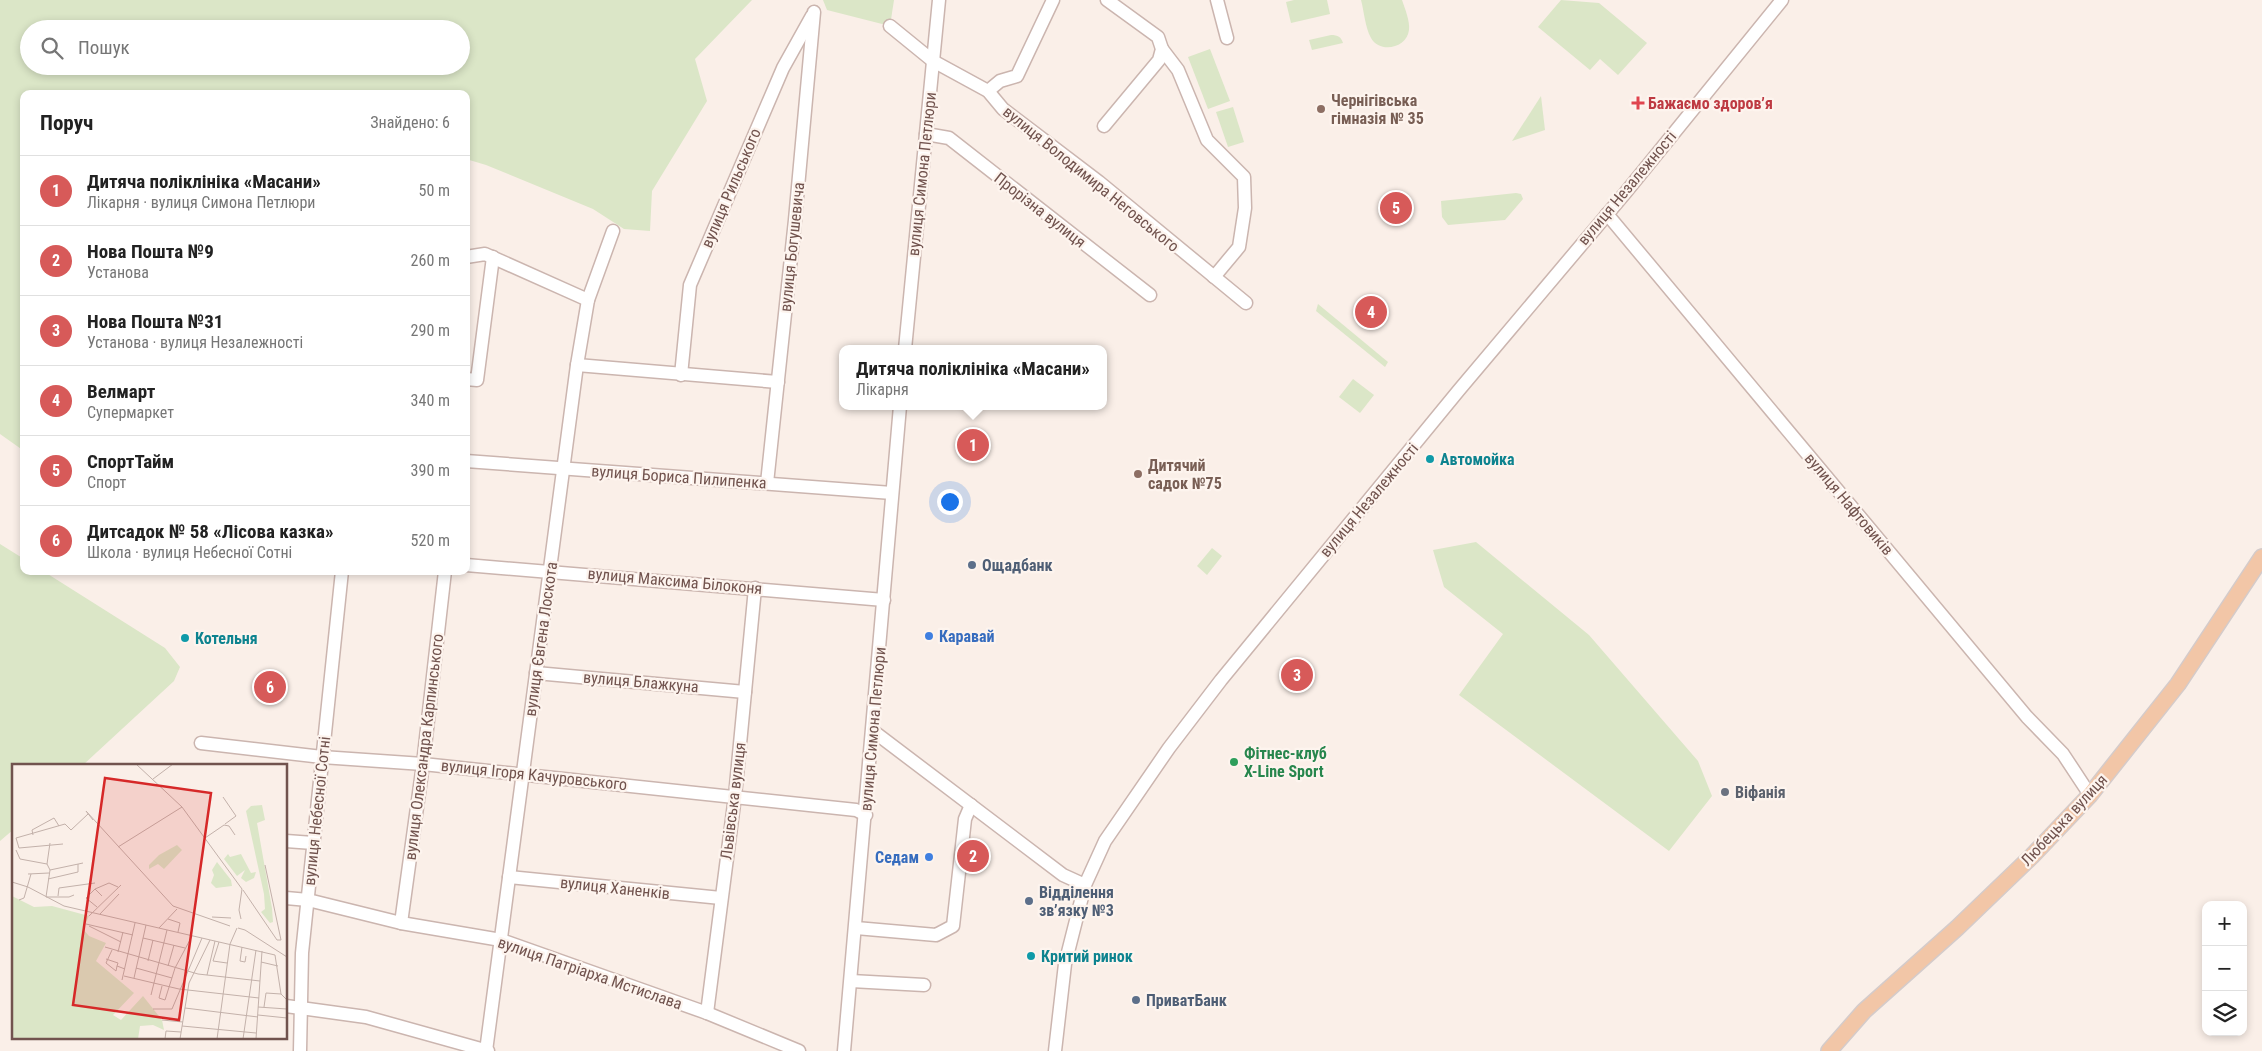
<!DOCTYPE html>
<html lang="uk">
<meta charset="utf-8">
<style>
body{margin:0;font-family:"Roboto Condensed",sans-serif;background:#f2f2f2;color:#222}
.controls{position:absolute;right:15px;bottom:15px;display:grid;overflow:hidden;border-radius:10px;box-shadow:0 2px 8px #0003}
.controls button{width:45px;height:45px;display:grid;place-items:center;padding:0;border:0;border-bottom:1px solid #e0e0e0;background:#fff;color:#222;font:25px sans-serif}
.you{position:absolute;left:949px;top:501px;width:18px;height:18px;margin:-12px;border:4px solid #fff;border-radius:50%;background:#1a73e8;box-shadow:0 0 0 8px #1a73e833}
.badge{display:grid;place-items:center;width:32px;height:32px;border-radius:50%;background:#d75a59;color:#fff;font-size:16px;font-weight:700}
.pin{position:absolute;translate:-50% -50%;border:2px solid #fff;box-shadow:0 1px 5px #0006}
.popup{position:absolute;left:839px;top:345px;width:268px;height:65px;box-sizing:border-box;display:grid;place-content:center;border-radius:10px;background:#fff;filter:drop-shadow(0 1px 4px #0005);font-size:16px;white-space:nowrap;color:#767676}
.popup b{font-size:19px;color:#222}
.popup::after{content:'';position:absolute;left:50%;top:100%;margin-left:-10px;border:10px solid transparent;border-top-color:#fff}
.list{margin:0;padding:0;list-style:none}
h2{display:flex;justify-content:space-between;align-items:center;height:65px;margin:0;padding:0 20px;font-size:21px}
h2 small{font-size:16px;font-weight:400;color:#767676}
.list li{display:grid;grid-template-columns:32px 1fr auto;gap:15px;align-items:center;box-sizing:border-box;height:70px;padding:0 20px;border-top:1px solid #e0e0e0}
.list b{display:block;font-size:19px;white-space:nowrap}
.list p{margin:0;font-size:16px;white-space:nowrap;color:#767676}
.list em{font-size:16px;font-style:normal;color:#767676}
.icon{flex:none;width:28px;height:28px;fill:none;stroke:currentColor;stroke-width:2;stroke-linecap:round;stroke-linejoin:round}
.map{position:relative;flex:none;width:2262px;height:1051px;overflow:hidden}
.search{position:absolute;background:#fff;box-shadow:0 2px 8px #0003;left:20px;top:20px;width:450px;height:55px;display:flex;align-items:center;gap:12px;box-sizing:border-box;padding:0 18px;border-radius:28px;color:#767676;font-size:19px}
.panel{position:absolute;background:#fff;box-shadow:0 2px 8px #0003;left:20px;top:90px;width:450px;height:485px;border-radius:10px}
.map>svg:first-child{display:block}
</style>
<div class="map">
<svg width="2262" height="1051" viewBox="0 0 2262 1051">
<rect width="100%" height="100%" fill="#faefe8"/>
<g fill="#dbe6c7" fill-rule="evenodd">
<path d="M 0,0 L 752,0 L 695,59 L 707,101 L 652,191 L 650,231 L 624,229 L 593,209 L 486,165 L 466,159 L 466,94 L 24,94 L 24,451 L 0,434 ZM 29,29 L 461,29 L 461,66 L 29,66 Z"/>
<polygon points="823,0 894,0 890,26 827,10"/>
<polygon points="1294,0 1327,0 1330,14 1291,23 1286,2"/>
<path d="M 1361,0 L 1402,0 C 1405,9 1410,21 1409,30 C 1407,48 1380,54 1371,38 C 1365,27 1364,11 1361,0 Z"/>
<polygon points="1561,0 1599,3 1647,43 1618,75 1600,59 1590,70 1538,27"/>
<path d="M 1331,35 C 1338,35 1341,37 1343,43 L 1312,50 L 1309,40 Z"/>
<polygon points="1210,49 1230,101 1208,109 1188,57"/>
<polygon points="1541,96 1545,130 1512,141"/>
<polygon points="1233,107 1244,142 1228,147 1216,112"/>
<polygon points="1516,193 1521,194 1523,199 1505,220 1448,225 1442,217 1441,201"/>
<polygon points="1318,304 1388,362 1385,367 1316,311"/>
<polygon points="1353,379 1374,395 1360,413 1339,397"/>
<polygon points="1476,542 1589,635 1698,761 1712,796 1669,851 1459,695 1503,634 1444,587 1433,550"/>
<polygon points="0,544 24,559 24,571 43,571 165,648 180,667 174,681 83,765 14,765 14,829 0,841"/>
<polygon points="1212,548 1222,556 1207,575 1197,566"/>
</g>
<g fill="none" stroke-linecap="round" stroke-linejoin="round">
<g stroke="#cbb5af" stroke-width="15">
<g id="minor">
<polyline points="1217,0 1227,38"/>
<polyline points="890,26 933,61 988,91 1003,109 1099,182 1246,303"/>
<polyline points="1162,49 1178,70 1207,140 1244,177 1245,208 1239,247 1214,277"/>
<polyline points="988,91 1000,81 1017,76 1053,0"/>
<polyline points="1104,126 1159,60 1162,49 1158,37 1107,0"/>
<polyline points="926,134 949,138 1150,295"/>
<polyline points="1607,214 2027,717 2063,754 2090,795"/>
<polyline points="466,257 485,254 588,300"/>
<polyline points="905,349 939,0"/>
<polyline points="577,365 778,382"/>
<polyline points="681,375 690,285 783,68 812,16"/>
<polyline points="466,379 477,380 493,257"/>
<polyline points="466,461 892,493"/>
<polyline points="767,483 795,220 814,12"/>
<polyline points="466,565 884,600"/>
<polyline points="536,673 745,692"/>
<polyline points="873,731 1063,875 1085,885"/>
<polyline points="201,743 322,757 423,764 856,810 866,815"/>
<polyline points="286,841 313,843"/>
<polyline points="509,877 721,898"/>
<polyline points="286,898 308,900 401,923 501,940 707,1013 799,1051"/>
<polyline points="401,923 423,764 445,571"/>
<polyline points="856,928 936,935 953,926 965,819 971,805"/>
<polyline points="851,981 924,985"/>
<polyline points="286,1006 366,1017 488,1051"/>
<polyline points="707,1013 735,796 755,588"/>
<polyline points="300,1051 302,953 342,571"/>
<polyline points="486,1051 577,365 588,300 613,231"/>
<polyline points="844,1051 900,406"/>
<polyline points="1055,1051 1065,964 1085,885 1105,841 1169,748 1221,680 1459,390 1626,192 1782,0"/>
</g>
</g>
<g stroke="#d4cbca" stroke-width="18">
<polyline id="major" points="1829,1051 1864,1011 1957,928 2032,856 2090,795 2178,684 2262,557"/>
</g>
<use href="#minor" stroke="#fff" stroke-width="12"/>
<use href="#major" stroke="#f2c6a7" stroke-width="15"/>
</g>
<path fill="#e0444e" stroke="#fdf4ee" stroke-width="2" d="M1635.5 95.5h5v5h5v5h-5v5h-5v-5h-5v-5h5z"/>
<g fill="#8d6e63" stroke="#fdf4ee" stroke-width="2">
<circle cx="1321" cy="109" r="5"/>
<circle cx="1138" cy="474" r="5"/>
</g>
<g fill="#0f9aa8" stroke="#fdf4ee" stroke-width="2">
<circle cx="1430" cy="459" r="5"/>
<circle cx="185" cy="638" r="5"/>
<circle cx="1031" cy="956" r="5"/>
</g>
<g fill="#5c6f8a" stroke="#fdf4ee" stroke-width="2">
<circle cx="972" cy="565" r="5"/>
<circle cx="1029" cy="901" r="5"/>
<circle cx="1136" cy="1000" r="5"/>
</g>
<g fill="#3f7fe0" stroke="#fdf4ee" stroke-width="2">
<circle cx="929" cy="636" r="5"/>
<circle cx="929" cy="857" r="5"/>
</g>
<circle fill="#2e9e5b" stroke="#fdf4ee" stroke-width="2" cx="1234" cy="762" r="5"/>
<circle fill="#6b7280" stroke="#fdf4ee" stroke-width="2" cx="1725" cy="792" r="5"/>
<g text-anchor="middle" dominant-baseline="central" stroke-width="4.5" stroke-linejoin="round" paint-order="stroke">
<g font-size="16" font-weight="bold" fill="#785e54" stroke="#fdf4ee" text-anchor="start">
<text x="1331" y="100">Чернігівська<tspan x="1331" dy="18">гімназія № 35</tspan></text>
<text x="1148" y="465">Дитячий<tspan x="1148" dy="18">садок №75</tspan></text>
</g>
<g font-size="16" font-weight="bold" fill="#be3a42" stroke="#fdf4ee" text-anchor="start">
<text x="1648" y="103">Бажаємо здоров’я</text>
</g>
<g font-size="16" fill="#71534e" stroke="#fdf4ee">
<text transform="translate(922 174) rotate(-84)">вулиця Симона Петлюри</text>
<text transform="translate(1091 179) rotate(39)">вулиця Володимира Неговського</text>
<text transform="translate(731 188) rotate(-67)">вулиця Рильського</text>
<text transform="translate(1627 188) rotate(-50)">вулиця Незалежності</text>
<text transform="translate(1040 210) rotate(38)">Прорізна вулиця</text>
<text transform="translate(792 247) rotate(-84)">вулиця Богушевича</text>
<text transform="translate(679 477) rotate(4)">вулиця Бориса Пилипенка</text>
<text transform="translate(1369 500) rotate(-50)">вулиця Незалежності</text>
<text transform="translate(1849 504) rotate(50)">вулиця Нафтовиків</text>
<text transform="translate(675 581) rotate(5)">вулиця Максима Білоконя</text>
<text transform="translate(541 639) rotate(-82)">вулиця Євгена Лоскота</text>
<text transform="translate(641 682) rotate(5)">вулиця Блажкуна</text>
<text transform="translate(873 729) rotate(-85)">вулиця Симона Петлюри</text>
<text transform="translate(424 747) rotate(-83)">вулиця Олександра Карпинського</text>
<text transform="translate(534 775) rotate(6)">вулиця Ігоря Качуровського</text>
<text transform="translate(733 801) rotate(-83)">Львівська вулиця</text>
<text transform="translate(317 811) rotate(-84)">вулиця Небесної Сотні</text>
<text transform="translate(2064 820) rotate(-47)">Любецька вулиця</text>
<text transform="translate(615 888) rotate(6)">вулиця Ханенків</text>
<text transform="translate(590 973) rotate(19)">вулиця Патріарха Мстислава</text>
</g>
<g font-size="16" font-weight="bold" fill="#0d838f" stroke="#fdf4ee" text-anchor="start">
<text x="1440" y="459">Автомойка</text>
<text x="195" y="638">Котельня</text>
<text x="1041" y="956">Критий ринок</text>
</g>
<g font-size="16" font-weight="bold" fill="#4e5e75" stroke="#fdf4ee" text-anchor="start">
<text x="982" y="565">Ощадбанк</text>
<text x="1039" y="892">Відділення<tspan x="1039" dy="18">зв’язку №3</tspan></text>
<text x="1146" y="1000">ПриватБанк</text>
</g>
<g font-size="16" font-weight="bold" fill="#366cbe" stroke="#fdf4ee" text-anchor="start">
<text x="939" y="636">Каравай</text>
<text x="919" y="857" text-anchor="end">Седам</text>
</g>
<g font-size="16" font-weight="bold" fill="#27864d" stroke="#fdf4ee" text-anchor="start">
<text x="1244" y="753">Фітнес-клуб<tspan x="1244" dy="18">X-Line Sport</tspan></text>
</g>
<g font-size="16" font-weight="bold" fill="#5b616d" stroke="#fdf4ee" text-anchor="start">
<text x="1735" y="792">Віфанія</text>
</g>
</g>
<g transform="translate(12 764)">
<rect width="275" height="275" fill="#faefe8"/>
<path d="M 250,41 L 253,56 L 245,59 L 260,144 L 261,158 L 258,159 L 249,148 L 253,145 L 252,130 L 234,47 L 239,42 ZM 165,81 L 170,86 L 152,105 L 146,100 L 137,105 L 137,101 L 147,91 ZM 216,90 L 218,93 L 229,90 L 239,109 L 244,108 L 242,114 L 234,118 L 229,114 L 233,106 L 225,112 L 212,95 ZM 205,98 L 219,116 L 220,122 L 204,124 L 199,119 L 202,111 L 200,106 ZM 0,132 L 22,143 L 40,142 L 77,152 L 71,165 L 77,172 L 94,179 L 84,197 L 122,229 L 101,251 L 109,256 L 131,232 L 150,256 L 152,266 L 141,261 L 128,262 L 126,275 L 0,275 Z" fill="#dbe6c7"/>
<path fill="none" stroke="#c3b1aa" stroke-width="1" d="M 124,0 L 170,43 L 230,125 L 227,146 L 229,155M 141,15 L 161,0M 211,33 L 224,52 L 213,60M 81,56 L 74,47 L 161,142 L 218,162M 21,71 L 20,66 L 42,54 L 47,62M 193,74 L 212,61 L 217,62 L 223,71M 38,79 L 35,100 L 38,106 L 71,99M 51,80 L 7,84 L 4,74 L 53,60 L 59,66 L 76,50M 106,83 L 170,43M 4,86 L 8,95 L 35,100M 38,106 L 34,133 L 57,133 L 62,131M 16,110 L 37,109M 36,115 L 66,108 L 66,100M 0,118 L 16,123 L 52,142 L 263,191 L 269,230M 83,125 L 97,119 L 106,123M 231,126 L 265,176 L 269,176 L 253,101M 46,132 L 47,124 L 83,119M 7,136 L 12,134 L 19,110M 85,143 L 74,134 L 83,125 L 90,132M 88,150 L 107,130M 77,152 L 109,121M 200,153 L 219,154M 156,155 L 168,159 L 166,168M 74,160 L 121,171M 77,162 L 109,178M 147,164 L 165,145M 226,164 L 233,166 L 275,193M 131,174 L 173,184M 207,178 L 201,197 L 215,199M 93,183 L 186,210 L 248,217M 230,183 L 228,197 L 233,198 L 234,192M 100,186 L 94,199 L 104,207 L 105,202 L 113,205M 106,188 L 111,168M 94,195 L 106,199 L 105,202M 136,197 L 141,176M 249,198 L 266,202M 156,202 L 162,181M 124,204 L 160,214M 195,211 L 203,177M 112,212 L 167,225 L 247,234M 122,214 L 134,161M 110,216 L 123,159M 150,222 L 147,234 L 153,236 L 163,204 L 180,172M 139,231 L 155,166M 246,243 L 275,245M 252,243 L 254,229 L 269,230 L 275,236M 173,244 L 246,253M 141,245 L 160,245 L 190,174M 246,251 L 275,254M 150,256 L 171,258M 170,262 L 244,269M 153,275 L 154,267 L 169,268M 168,275 L 177,219 L 198,176M 205,275 L 218,180 L 225,164M 231,275 L 244,186M 244,275 L 250,187"/>
<path fill="#d62828" fill-opacity="0.15" stroke="#d62828" stroke-width="2.5" d="M 93,14 L 199,29 L 167,256 L 61,241 Z"/>
<rect width="275" height="275" fill="none" stroke="#71534e" stroke-width="2.5"/>
</g>
</svg>
<div class="controls">
<button>+</button>
<button>−</button>
<button><svg class="icon" aria-label="layers" viewBox="0 0 24 24"><path d="M12 4l9 5-9 5-9-5zM3 14l9 5 9-5"/></svg></button>
</div>
<div class="you"></div>
<div class="pin badge" style="left:973px;top:445px">1</div>
<div class="popup"><b>Дитяча поліклініка «Масани»</b>Лікарня</div>
<div class="pin badge" style="left:973px;top:856px">2</div>
<div class="pin badge" style="left:1297px;top:675px">3</div>
<div class="pin badge" style="left:1371px;top:312px">4</div>
<div class="pin badge" style="left:1396px;top:208px">5</div>
<div class="pin badge" style="left:270px;top:687px">6</div>
<div class="search"><svg class="icon" aria-label="search" viewBox="0 0 24 24"><circle cx="10" cy="10" r="6"/><path d="M15 15l6 6"/></svg>Пошук</div>
<section class="panel">
<h2>Поруч<small>Знайдено: 6</small></h2>
<ul class="list">
<li><span class="badge">1</span><div><b>Дитяча поліклініка «Масани»</b><p>Лікарня · вулиця Симона Петлюри</p></div><em>50 m</em></li>
<li><span class="badge">2</span><div><b>Нова Пошта №9</b><p>Установа</p></div><em>260 m</em></li>
<li><span class="badge">3</span><div><b>Нова Пошта №31</b><p>Установа · вулиця Незалежності</p></div><em>290 m</em></li>
<li><span class="badge">4</span><div><b>Велмарт</b><p>Супермаркет</p></div><em>340 m</em></li>
<li><span class="badge">5</span><div><b>СпортТайм</b><p>Спорт</p></div><em>390 m</em></li>
<li><span class="badge">6</span><div><b>Дитсадок № 58 «Лісова казка»</b><p>Школа · вулиця Небесної Сотні</p></div><em>520 m</em></li>
</ul>
</section>
</div>
